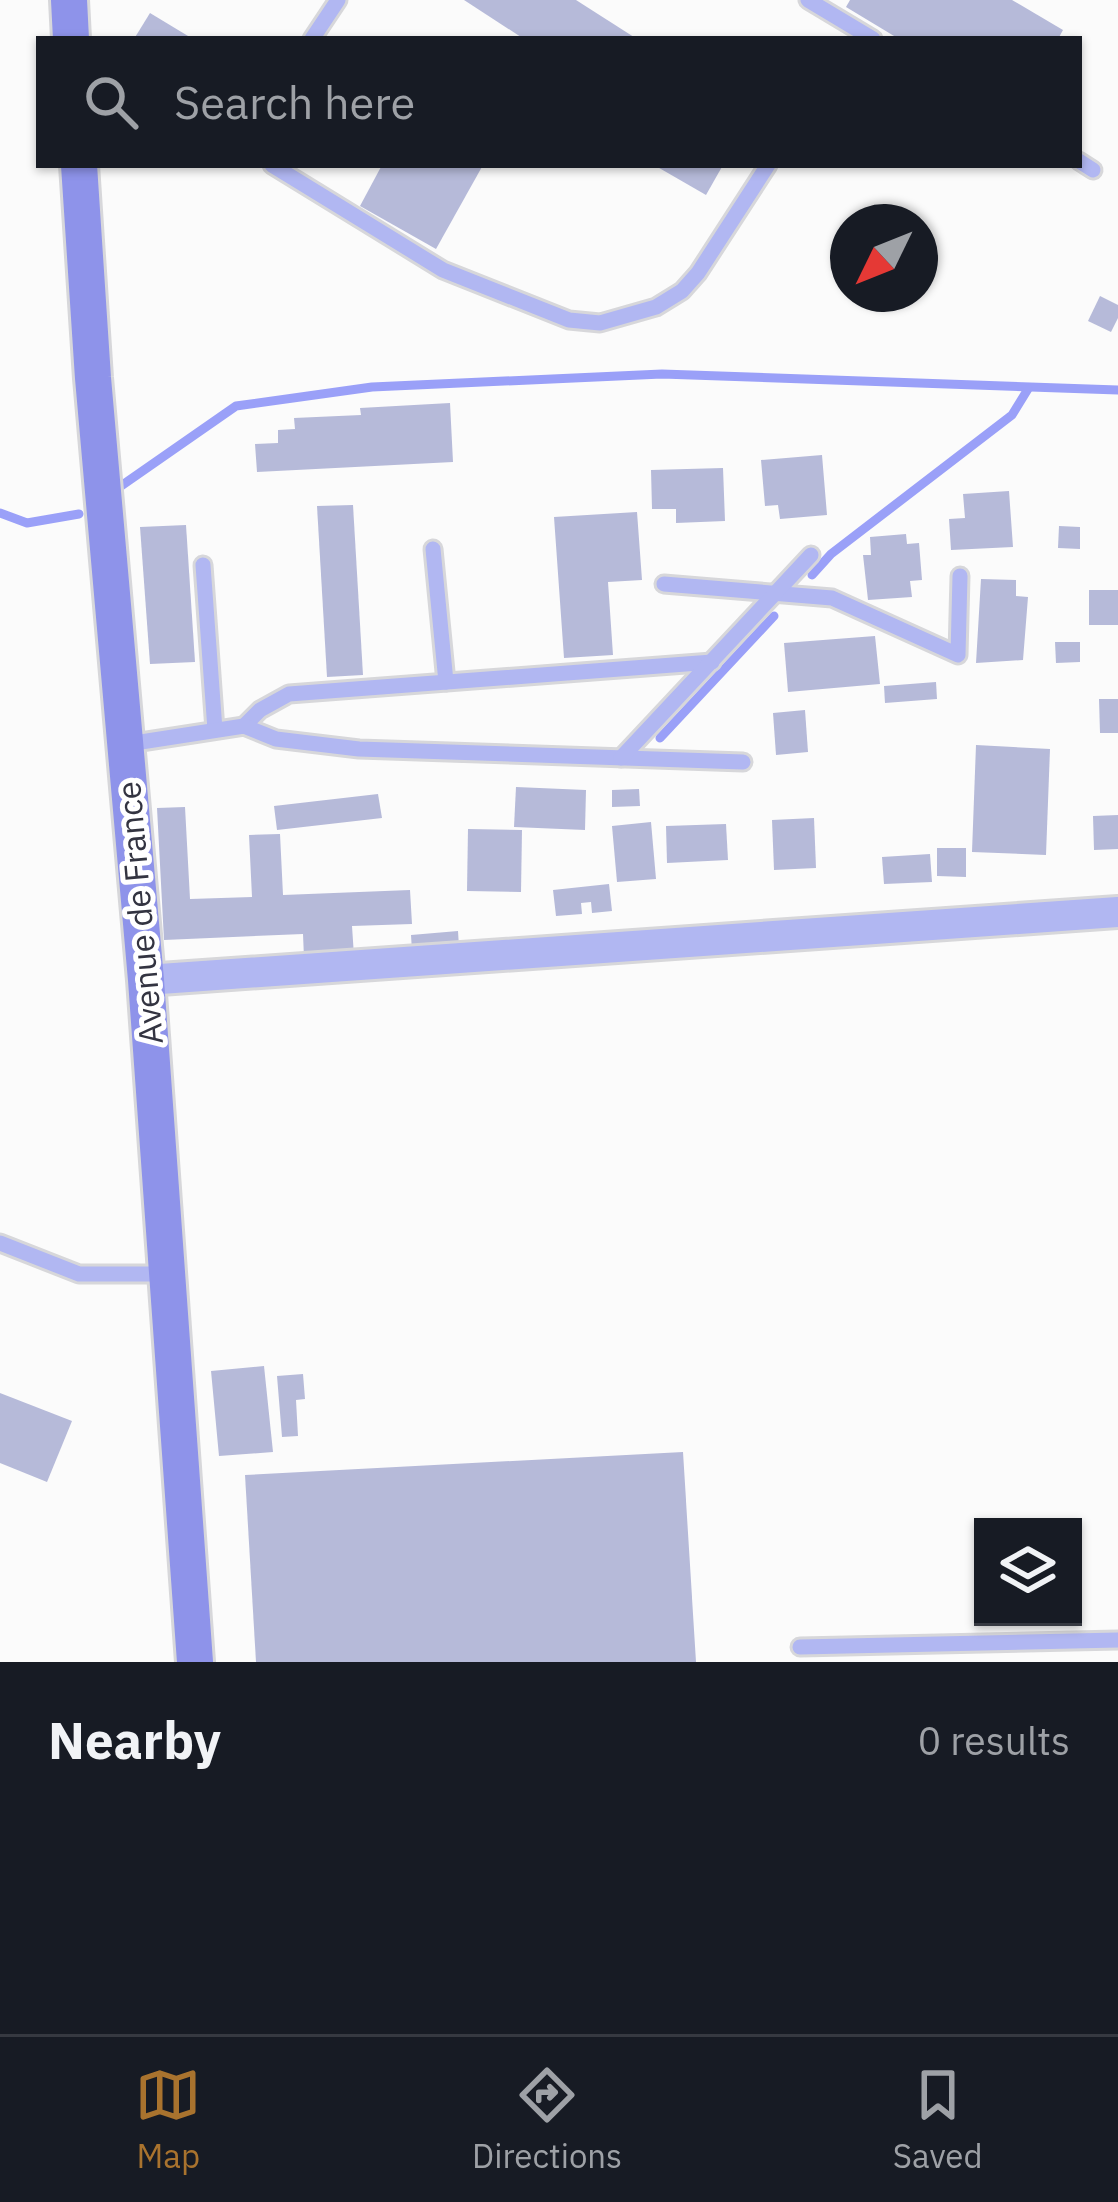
<!DOCTYPE html>
<style>
body{margin:0;font-family:"IBM Plex Sans",sans-serif;background:#242831;color:#f1f3f6}
.controls{position:absolute;right:36px;bottom:36px;display:grid;overflow:hidden;border-radius:0px;box-shadow:0 3px 9px #0004}
.controls button{width:108px;height:108px;display:grid;place-items:center;padding:0;border:0;border-bottom:3px solid #363941;background:#171b24;color:#f1f3f6;font:60px sans-serif}
.compass{position:absolute;left:830px;top:204px;width:108px;height:108px;border-radius:50%;background:#171b24;box-shadow:0 3px 9px #0004;rotate:227deg}
.list{margin:0;padding:0;list-style:none}
h2{display:flex;justify-content:space-between;align-items:center;height:156px;margin:0;padding:0 48px;font-size:51px}
h2 small{font-size:39px;font-weight:400;color:#9ea1a6}
.icon{flex:none;width:66px;height:66px;fill:none;stroke:currentColor;stroke-width:2;stroke-linecap:round;stroke-linejoin:round}
.map{position:relative;flex:none;width:1118px;height:1662px;overflow:hidden}
.search{position:absolute;background:#171b24;box-shadow:0 3px 9px #0004;left:36px;right:36px;top:36px;height:132px;display:flex;align-items:center;gap:30px;box-sizing:border-box;padding:0 42px;border-radius:0px;color:#9ea1a6;font-size:45px}
.sheet{height:372px;background:#171b24}
nav{display:flex;justify-content:space-around;align-items:center;box-sizing:border-box;height:168px;border-top:3px solid #363941;background:#171b24;font-size:33px;color:#9ea1a6}
nav a{display:grid;justify-items:center;gap:6px}
nav .on{color:#a9732e}
.map>svg:first-child{display:block}
</style>
<div class="map">
<svg width="1118" height="1662" viewBox="0 0 1118 1662">
<rect width="100%" height="100%" fill="#fbfbfb"/>
<g fill="none" stroke-linecap="round" stroke-linejoin="round">
<g stroke="#9aa0f8" stroke-width="9">
<polyline points="121,486 236,406 372,387 662,374 1118,390"/>
<polyline points="0,513 27,523 79,514"/>
<polyline points="812,575 831,554 1012,415 1028,389"/>
<polyline points="660,738 774,616"/>
</g>
</g>
<g fill="#b6bad9">
<polygon points="464,0 576,0 637,39 524,39"/>
<polygon points="850,0 1012,0 1063,30 1058,39 899,39 846,7"/>
<polygon points="150,13 193,39 134,39"/>
<polygon points="382,165 483,165 436,249 360,206"/>
<polygon points="654,165 723,165 706,195"/>
<polygon points="1100,296 1118,305 1118,318 1111,332 1088,321"/>
<polygon points="450,403 453,462 257,472 255,444 278,443 278,430 295,429 294,418 361,415 360,408"/>
<polygon points="822,455 827,515 780,519 778,505 765,506 761,460"/>
<polygon points="723,468 725,521 676,523 676,509 652,509 651,470"/>
<polygon points="1009,491 1013,547 951,550 949,519 965,518 963,494"/>
<polygon points="353,505 363,675 327,677 317,506"/>
<polygon points="637,512 642,580 608,582 613,655 564,658 554,517"/>
<polygon points="186,525 195,662 150,664 140,527"/>
<polygon points="1059,526 1080,527 1080,549 1058,548"/>
<polygon points="906,534 907,544 919,543 922,580 910,581 912,597 868,600 863,555 871,555 870,537"/>
<polygon points="981,579 1016,580 1016,596 1028,597 1023,660 976,663"/>
<rect x="1089" y="590" width="29" height="35"/>
<polygon points="875,636 880,684 788,692 784,643"/>
<polygon points="1055,642 1080,642 1080,662 1056,663"/>
<polygon points="936,682 937,699 885,703 884,686"/>
<polygon points="1099,699 1118,699 1118,733 1100,733"/>
<polygon points="805,710 808,752 776,755 773,713"/>
<polygon points="976,745 1050,749 1046,855 972,852"/>
<polygon points="516,787 586,790 585,830 514,827"/>
<polygon points="639,789 640,806 612,807 612,790"/>
<polygon points="378,794 382,818 277,830 274,806"/>
<polygon points="185,807 190,899 252,897 249,835 280,834 283,895 410,890 412,924 352,926 354,956 304,958 303,934 164,940 157,808"/>
<polygon points="1118,815 1118,849 1094,850 1093,816"/>
<polygon points="814,818 816,868 774,870 772,820"/>
<polygon points="651,822 656,879 617,882 612,826"/>
<polygon points="726,824 728,860 667,863 666,826"/>
<polygon points="468,829 522,830 521,892 467,891"/>
<polygon points="937,848 966,848 966,877 937,876"/>
<polygon points="930,854 932,882 884,884 882,857"/>
<polygon points="609,884 612,911 592,913 591,902 581,903 582,914 556,916 553,890"/>
<polygon points="458,931 459,947 412,951 411,935"/>
<polygon points="264,1366 273,1452 219,1456 211,1371"/>
<polygon points="303,1374 305,1399 296,1400 298,1436 282,1437 277,1376"/>
<polygon points="0,1393 72,1421 47,1482 0,1463"/>
<polygon points="683,1452 696,1662 256,1662 245,1475"/>
</g>
<g fill="none" stroke-linecap="round" stroke-linejoin="round">
<g stroke="#d7d7da" stroke-width="21">
<g id="lane">
<polyline points="808,0 873,39"/>
<polyline points="312,39 338,0"/>
<polyline points="1079,161 1093,170"/>
<polyline points="272,165 443,270 569,320 600,323 656,307 682,291 698,273 768,165"/>
<polyline points="433,549 446,682"/>
<polyline points="203,565 215,730"/>
<polyline points="664,584 832,598 958,655 960,576"/>
<polyline points="244,726 260,710 289,694 712,662"/>
<polyline points="128,744 244,726 276,739 359,749 743,762"/>
<polyline points="621,758 811,555"/>
<polyline points="0,1243 79,1274 164,1274"/>
<polyline points="800,1647 1118,1640"/>
</g>
</g>
<g stroke="#d7d7da" stroke-width="36">
<polyline id="street" points="146,980 1118,912"/>
</g>
<g stroke="#d7d7da" stroke-width="42">
<g id="secondary">
<polyline points="69,0 71,39"/>
<polyline points="79,165 93,378 146,980 195,1662"/>
</g>
</g>
<use href="#lane" stroke="#b1b7f2" stroke-width="15"/>
<use href="#street" stroke="#b1b7f2" stroke-width="30"/>
<use href="#secondary" stroke="#8e93ea" stroke-width="36"/>
</g>
<g text-anchor="middle" dominant-baseline="central" stroke-width="10" stroke-linejoin="round" paint-order="stroke">
<g font-size="33" fill="#333441" stroke="#fff">
<text transform="translate(139 913) rotate(-95)">Avenue de France</text>
</g>
</g>
</svg>
<div class="controls">
<button><svg class="icon" aria-label="layers" viewBox="0 0 24 24"><path d="M12 4l9 5-9 5-9-5zM3 14l9 5 9-5"/></svg></button>
</div>
<svg class="compass" viewBox="-18 -18 36 36"><path d="M0-13l5 13h-10z" fill="#e53935"/><path d="M0 13l5-13h-10z" fill="#9ea1a6"/></svg>
<div class="search"><svg class="icon" aria-label="search" viewBox="0 0 24 24"><circle cx="10" cy="10" r="6"/><path d="M15 15l6 6"/></svg>Search here</div>
</div>
<section class="sheet">
<h2>Nearby<small>0 results</small></h2>
<ul class="list">
</ul>
</section>
<nav>
<a class="on"><svg class="icon" aria-label="map" viewBox="0 0 24 24"><path d="M3 6l6-2 6 2 6-2v14l-6 2-6-2-6 2zM9 4v14M15 6v14"/></svg>Map</a>
<a><svg class="icon" aria-label="directions" viewBox="0 0 24 24"><path d="M12 3l9 9-9 9-9-9zM9 14v-3h6M13 9l2 2-2 2"/></svg>Directions</a>
<a><svg class="icon" aria-label="saved" viewBox="0 0 24 24"><path d="M7 4h10v16l-5-4-5 4z"/></svg>Saved</a>
</nav>
